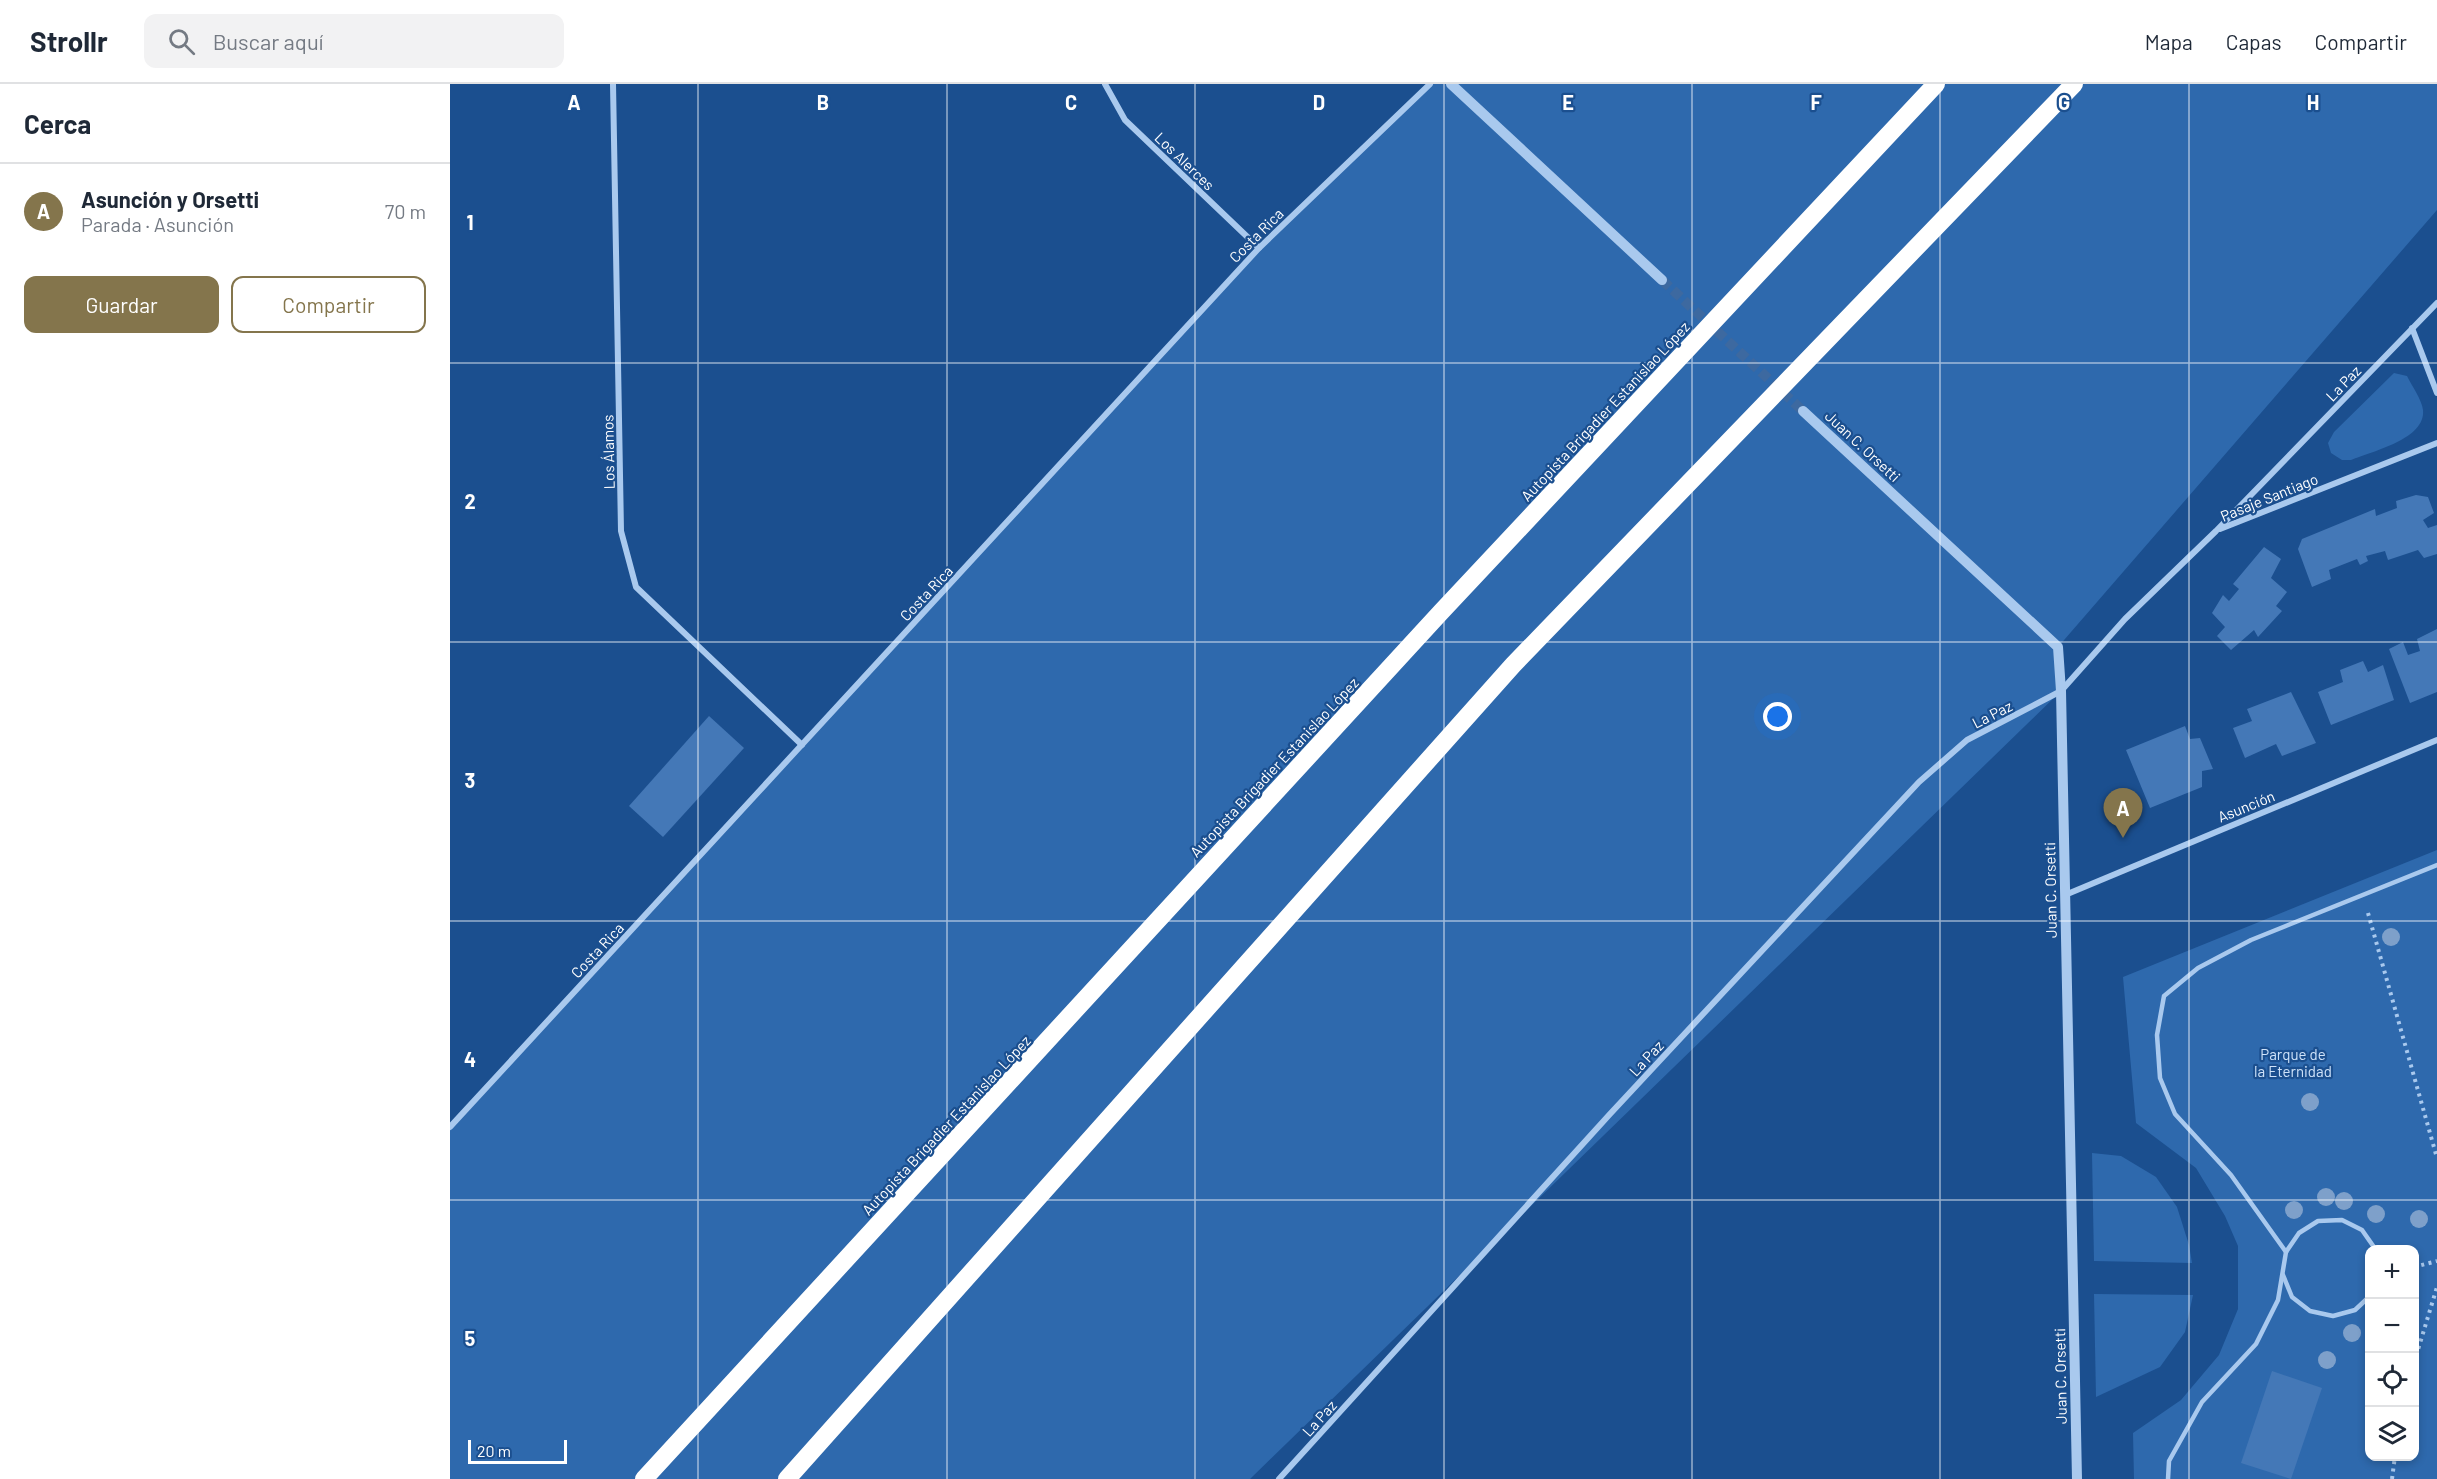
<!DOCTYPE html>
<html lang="es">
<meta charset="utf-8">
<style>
body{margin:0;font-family:Barlow,sans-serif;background:#f2f2f3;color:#1f2937}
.controls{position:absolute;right:18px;bottom:18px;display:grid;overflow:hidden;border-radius:12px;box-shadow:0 3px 9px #0003}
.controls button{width:54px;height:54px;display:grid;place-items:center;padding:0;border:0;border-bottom:2px solid #e0e1e3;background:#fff;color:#1f2937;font:30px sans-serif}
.scale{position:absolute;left:18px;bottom:15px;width:99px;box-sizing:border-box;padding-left:6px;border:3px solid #fff;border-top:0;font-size:16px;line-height:21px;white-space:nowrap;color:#fff;-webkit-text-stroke:4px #1b4f8f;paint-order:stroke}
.you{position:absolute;left:1328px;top:633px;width:21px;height:21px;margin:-15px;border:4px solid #fff;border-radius:50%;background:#1a73e8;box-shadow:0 0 0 9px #1a73e833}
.badge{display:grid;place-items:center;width:39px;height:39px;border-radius:50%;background:#84754c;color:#fff;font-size:20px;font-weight:700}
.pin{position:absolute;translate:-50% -50px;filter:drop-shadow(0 2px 3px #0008)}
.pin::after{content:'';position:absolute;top:32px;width:21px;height:18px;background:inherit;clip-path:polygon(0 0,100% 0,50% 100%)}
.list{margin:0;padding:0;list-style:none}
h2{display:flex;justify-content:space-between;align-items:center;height:78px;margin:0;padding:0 24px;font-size:26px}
h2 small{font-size:20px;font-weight:400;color:#747a83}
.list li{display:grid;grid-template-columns:39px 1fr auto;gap:18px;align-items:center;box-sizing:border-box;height:96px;padding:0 24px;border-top:2px solid #e0e1e3}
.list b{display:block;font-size:22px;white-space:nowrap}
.list p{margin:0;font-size:20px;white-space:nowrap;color:#747a83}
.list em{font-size:20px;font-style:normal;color:#747a83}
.actions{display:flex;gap:12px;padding:18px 24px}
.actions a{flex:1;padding:14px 0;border:2px solid #84754c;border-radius:12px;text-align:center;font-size:21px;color:#84754c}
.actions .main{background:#84754c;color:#fff}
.icon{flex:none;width:33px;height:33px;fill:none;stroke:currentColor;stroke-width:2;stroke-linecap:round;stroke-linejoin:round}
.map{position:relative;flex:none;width:1987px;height:1395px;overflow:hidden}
header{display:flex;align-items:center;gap:36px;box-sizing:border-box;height:84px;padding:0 30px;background:#fff;border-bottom:2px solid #e0e1e3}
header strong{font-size:28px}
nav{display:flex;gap:33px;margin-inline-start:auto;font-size:21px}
.search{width:420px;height:54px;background:#f2f2f3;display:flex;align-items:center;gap:15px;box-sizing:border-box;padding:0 21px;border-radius:12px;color:#747a83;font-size:22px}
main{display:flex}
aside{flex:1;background:#fff}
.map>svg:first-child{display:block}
</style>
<header>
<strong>Strollr</strong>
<div class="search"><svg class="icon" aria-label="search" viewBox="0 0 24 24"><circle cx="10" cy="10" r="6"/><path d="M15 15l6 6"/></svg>Buscar aquí</div>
<nav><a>Mapa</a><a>Capas</a><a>Compartir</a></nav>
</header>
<main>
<aside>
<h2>Cerca<small></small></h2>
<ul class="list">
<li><span class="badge">A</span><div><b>Asunción y Orsetti</b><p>Parada · Asunción</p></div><em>70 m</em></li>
</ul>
<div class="actions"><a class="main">Guardar</a><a>Compartir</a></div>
</aside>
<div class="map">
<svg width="1987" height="1395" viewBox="0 0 1987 1395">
<rect width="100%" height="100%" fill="#1b4f8f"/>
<g fill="#2e69ad" fill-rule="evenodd">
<polygon points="980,0 1987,0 1987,126 1608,563 1611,607 800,1395 0,1395 0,1043 809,164"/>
<path d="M 1944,289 L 1957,292 C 1962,302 1972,316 1973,326 C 1976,355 1923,367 1901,376 L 1892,376 L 1881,369 L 1878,359 L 1884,348 Z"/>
<path d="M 1987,766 L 1987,1395 L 1684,1395 L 1683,1349 L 1731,1316 L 1769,1271 L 1788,1225 L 1788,1162 L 1775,1132 L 1746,1084 L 1686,1039 L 1673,893 ZM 1920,1166 L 1964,1166 L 1964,1372 L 1920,1372 Z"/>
<polygon points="1642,1069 1671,1072 1706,1093 1727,1123 1739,1161 1742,1179 1644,1177"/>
<polygon points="1644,1210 1743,1211 1735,1248 1710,1283 1646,1313"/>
</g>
<g fill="#4478b7">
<polygon points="1966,411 1978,413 1984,429 1973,436 1978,444 1987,441 1987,470 1974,474 1968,466 1938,476 1935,467 1916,472 1918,477 1910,481 1907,475 1879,486 1881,495 1862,503 1848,465 1852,455 1925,425 1926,432 1947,424 1946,417"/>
<polygon points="1814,463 1831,475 1821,494 1837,508 1826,522 1832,527 1808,553 1804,546 1781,566 1767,552 1775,543 1762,529 1773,511 1779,517 1789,505 1783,500"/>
<polygon points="1987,545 1987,608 1960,619 1939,565 1953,558 1958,571 1970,567 1967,555"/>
<polygon points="1913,577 1918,588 1933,581 1944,616 1881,641 1868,608 1893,598 1890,586"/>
<polygon points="1841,608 1866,659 1832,672 1826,660 1795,674 1783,644 1802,637 1797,625"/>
<polygon points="259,632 294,664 213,753 179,722"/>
<polygon points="1735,642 1740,655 1750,654 1763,685 1752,687 1752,703 1700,724 1676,666"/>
<polygon points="1822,1287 1872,1304 1841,1395 1791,1379"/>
</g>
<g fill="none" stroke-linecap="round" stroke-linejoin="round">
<polyline stroke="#3d69a0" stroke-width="10" stroke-dasharray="10 5" stroke-linecap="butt" points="1212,196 1353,327"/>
<g stroke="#a9c9ee" stroke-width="4" stroke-dasharray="3 4.5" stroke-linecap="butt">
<polyline points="1918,829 1987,1074"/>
<polyline points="1964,1183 1987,1177"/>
<polyline points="1964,1279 1987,1203"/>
<polyline points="1942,1395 1945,1372"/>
</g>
<g stroke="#a9c9ee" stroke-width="4.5">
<polyline points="1836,1168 1781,1091 1725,1030 1710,994 1707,951 1714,912 1748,884 1801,856 1987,781"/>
<polyline points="1833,1191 1842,1213 1860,1227 1883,1232 1905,1226 1920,1212"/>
<polyline points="1718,1395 1719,1377 1752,1318 1806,1260 1828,1216 1836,1168 1849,1149 1868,1137 1892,1136 1912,1146 1926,1166"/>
</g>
<g stroke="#a9c9ee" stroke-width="6">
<polyline points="163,0 171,447 186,503 352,661"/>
<polyline points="655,0 675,36 809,164"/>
<polyline points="1962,244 1987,309"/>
<polyline points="1770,445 1987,359"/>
<polyline points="1615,811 1987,656"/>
<polyline points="0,1043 809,164 980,0"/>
<polyline points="829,1395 1160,1030 1469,698 1517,656 1611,607 1675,535 1766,447 1987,219"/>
</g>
<g stroke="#a9c9ee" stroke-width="10">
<polyline points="1001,0 1212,196"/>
<polyline points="1353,327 1608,563 1611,607 1627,1395"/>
</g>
<g stroke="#fff" stroke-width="18">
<polyline points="194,1395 991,528 1486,0"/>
<polyline points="337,1395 1063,581 1624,0"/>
</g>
</g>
<g fill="#7ea0ca">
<circle cx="1941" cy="853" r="9"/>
<circle cx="1860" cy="1018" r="9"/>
<circle cx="1876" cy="1113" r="9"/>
<circle cx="1894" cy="1117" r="9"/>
<circle cx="1844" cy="1126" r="9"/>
<circle cx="1926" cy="1130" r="9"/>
<circle cx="1969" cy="1135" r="9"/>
<circle cx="1902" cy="1249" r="9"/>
<circle cx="1877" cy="1276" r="9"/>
</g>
<path fill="none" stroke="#fff" stroke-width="1.5" stroke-opacity="0.55" d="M 248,0 L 248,1395M 497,0 L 497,1395M 745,0 L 745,1395M 994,0 L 994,1395M 1242,0 L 1242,1395M 1490,0 L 1490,1395M 1739,0 L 1739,1395M 0,279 L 1987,279M 0,558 L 1987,558M 0,837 L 1987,837M 0,1116 L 1987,1116"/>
<g text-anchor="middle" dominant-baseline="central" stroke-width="4.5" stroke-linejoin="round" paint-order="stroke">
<g font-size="15" fill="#fff" stroke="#1b4f8f">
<text transform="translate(735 77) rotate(44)">Los Alerces</text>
<text transform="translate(806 151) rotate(-45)">Costa Rica</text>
<text transform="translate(1893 299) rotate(-46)">La Paz</text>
<text transform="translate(1155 327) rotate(-47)">Autopista Brigadier Estanislao López</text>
<text transform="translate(1413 362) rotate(43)">Juan C. Orsetti</text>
<text transform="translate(158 368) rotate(-91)">Los Álamos</text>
<text transform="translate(1819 413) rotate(-22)">Pasaje Santiago</text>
<text transform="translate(476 509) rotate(-47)">Costa Rica</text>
<text transform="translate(1542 630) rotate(-27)">La Paz</text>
<text transform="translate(824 683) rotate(-47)">Autopista Brigadier Estanislao López</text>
<text transform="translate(1796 722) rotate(-22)">Asunción</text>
<text transform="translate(1600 806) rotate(-91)">Juan C. Orsetti</text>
<text transform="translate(147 866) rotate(-47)">Costa Rica</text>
<text transform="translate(1196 974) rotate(-47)">La Paz</text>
<text transform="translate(496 1041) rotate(-47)">Autopista Brigadier Estanislao López</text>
<text transform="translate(1610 1292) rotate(-91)">Juan C. Orsetti</text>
<text transform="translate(869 1334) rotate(-48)">La Paz</text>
</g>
<g font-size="15" fill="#cfe3fa" stroke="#1b4f8f">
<text x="1843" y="970">Parque de<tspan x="1843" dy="17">la Eternidad</tspan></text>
</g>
</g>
<g font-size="20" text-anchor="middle" font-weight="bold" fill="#fff" stroke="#1b4f8f" stroke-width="4.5" stroke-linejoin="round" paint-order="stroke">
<text x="124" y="26">A</text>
<text x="373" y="26">B</text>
<text x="621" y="26">C</text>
<text x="869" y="26">D</text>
<text x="1118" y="26">E</text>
<text x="1366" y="26">F</text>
<text x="1614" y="26">G</text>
<text x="1863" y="26">H</text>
<text x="20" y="146">1</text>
<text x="20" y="425">2</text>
<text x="20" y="704">3</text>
<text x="20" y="983">4</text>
<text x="20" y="1262">5</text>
</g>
</svg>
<div class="controls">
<button>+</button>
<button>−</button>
<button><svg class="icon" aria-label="locate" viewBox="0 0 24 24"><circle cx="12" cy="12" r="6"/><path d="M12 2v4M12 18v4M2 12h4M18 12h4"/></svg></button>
<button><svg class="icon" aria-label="layers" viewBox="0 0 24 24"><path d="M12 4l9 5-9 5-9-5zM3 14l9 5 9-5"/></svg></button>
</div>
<div class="scale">20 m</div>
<div class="you"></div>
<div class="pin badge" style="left:1673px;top:754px">A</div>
</div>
</main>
